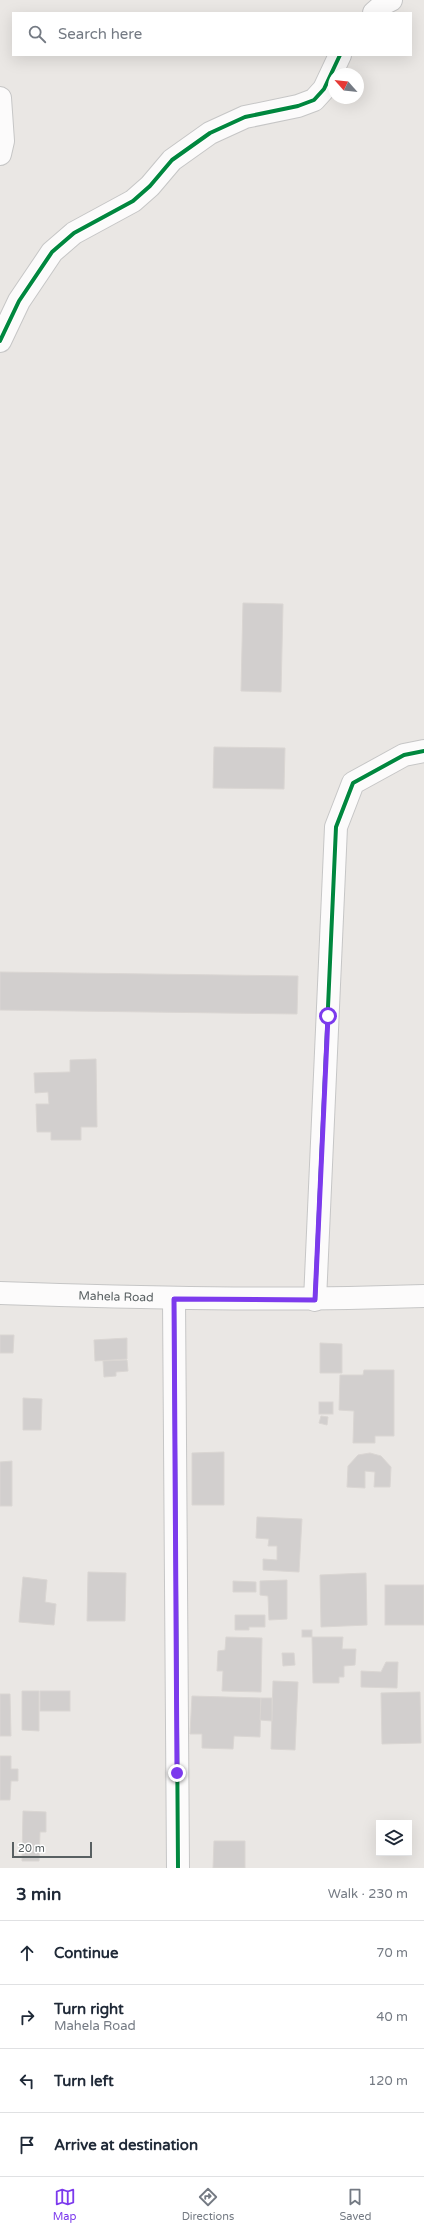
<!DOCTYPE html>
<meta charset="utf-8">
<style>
body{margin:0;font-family:"Varela Round",sans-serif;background:#f2f2f3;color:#1f2937}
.controls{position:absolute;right:12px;bottom:12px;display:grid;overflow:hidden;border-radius:0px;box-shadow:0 4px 16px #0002}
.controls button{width:36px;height:36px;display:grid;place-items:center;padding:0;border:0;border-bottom:1px solid #e0e1e3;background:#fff;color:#1f2937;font:20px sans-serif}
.compass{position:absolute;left:328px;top:68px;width:36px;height:36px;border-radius:50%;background:#fff;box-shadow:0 4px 16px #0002;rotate:297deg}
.scale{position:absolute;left:12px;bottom:10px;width:80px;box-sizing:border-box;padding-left:4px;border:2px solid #596062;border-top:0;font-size:11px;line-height:14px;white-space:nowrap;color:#596062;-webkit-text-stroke:3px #fff;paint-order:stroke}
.stop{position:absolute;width:12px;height:12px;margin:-9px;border:3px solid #7c3aed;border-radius:50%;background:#fff}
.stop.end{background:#7c3aed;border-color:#fff;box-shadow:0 1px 4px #0008}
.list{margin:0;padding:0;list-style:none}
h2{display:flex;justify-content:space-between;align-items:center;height:52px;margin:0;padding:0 16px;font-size:17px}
h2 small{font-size:13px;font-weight:400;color:#747a83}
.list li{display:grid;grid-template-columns:26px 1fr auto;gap:12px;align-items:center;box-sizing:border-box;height:64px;padding:0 16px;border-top:1px solid #e0e1e3}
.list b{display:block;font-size:15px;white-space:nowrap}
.list p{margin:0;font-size:13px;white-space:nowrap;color:#747a83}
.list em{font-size:13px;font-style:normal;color:#747a83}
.icon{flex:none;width:22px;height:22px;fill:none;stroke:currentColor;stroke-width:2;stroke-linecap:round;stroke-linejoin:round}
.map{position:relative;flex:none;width:424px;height:1868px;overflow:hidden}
.search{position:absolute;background:#fff;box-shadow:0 4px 16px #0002;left:12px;right:12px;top:12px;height:44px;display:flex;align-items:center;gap:10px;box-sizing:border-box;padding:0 14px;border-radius:0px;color:#747a83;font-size:15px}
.sheet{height:308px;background:#fff}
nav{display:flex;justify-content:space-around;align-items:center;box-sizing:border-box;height:56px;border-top:1px solid #e0e1e3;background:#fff;font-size:11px;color:#747a83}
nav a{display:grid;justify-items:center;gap:2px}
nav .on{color:#7c3aed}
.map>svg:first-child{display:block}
</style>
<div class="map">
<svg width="424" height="1868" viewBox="0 0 424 1868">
<rect width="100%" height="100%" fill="#eae7e4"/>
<g fill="#d2cfce" stroke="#dad6d3">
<polygon points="243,603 283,604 281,692 241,691"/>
<polygon points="214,747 285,748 284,789 213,788"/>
<polygon points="0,972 298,976 297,1014 0,1010"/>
<polygon points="96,1059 97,1127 81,1127 81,1140 51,1140 51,1132 37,1132 36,1104 49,1104 48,1092 35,1093 34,1073 70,1072 70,1060"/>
<polygon points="0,1335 14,1335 13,1353 0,1353"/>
<polygon points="127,1338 127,1359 95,1361 94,1340"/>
<polygon points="320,1343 342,1344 342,1373 320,1373"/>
<polygon points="127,1360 128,1371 116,1372 116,1376 104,1377 103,1361"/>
<polygon points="364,1370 394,1370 394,1436 375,1436 375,1443 353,1443 354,1411 339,1410 340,1375 363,1375"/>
<polygon points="23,1398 42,1399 41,1430 23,1430"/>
<rect x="319" y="1402" width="14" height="12"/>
<polygon points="321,1416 328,1417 327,1425 319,1423"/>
<polygon points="224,1452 224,1505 192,1505 192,1453"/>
<polygon points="370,1453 381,1456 391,1467 390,1487 374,1487 375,1472 365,1471 365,1488 347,1487 348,1466 358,1455"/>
<polygon points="12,1461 12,1506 0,1506 0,1462"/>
<polygon points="257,1517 302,1519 299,1572 263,1570 263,1559 277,1560 277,1546 268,1546 269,1539 256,1538"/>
<polygon points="88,1572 126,1573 125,1621 87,1621"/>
<polygon points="366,1573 367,1625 321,1627 320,1575"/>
<polygon points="23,1577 47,1580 45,1602 56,1604 54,1625 19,1622"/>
<polygon points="287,1580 287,1619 269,1620 268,1596 260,1595 260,1581"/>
<polygon points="233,1581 256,1582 256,1592 233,1592"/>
<rect x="385" y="1585" width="39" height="40"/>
<polygon points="235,1615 265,1615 265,1627 249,1627 249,1630 235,1630"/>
<rect x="302" y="1630" width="10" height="7"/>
<polygon points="226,1637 262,1638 261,1692 222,1691 223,1671 217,1671 218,1651 225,1650"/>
<polygon points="312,1637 343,1637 342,1649 356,1649 355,1665 344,1666 344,1677 339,1677 339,1683 313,1683"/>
<polygon points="282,1653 294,1653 295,1665 283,1666"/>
<polygon points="386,1662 398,1662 397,1688 361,1687 361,1671 381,1672"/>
<polygon points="273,1681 298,1682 295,1750 271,1749"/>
<polygon points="22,1691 39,1691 39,1731 22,1730"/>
<rect x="40" y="1691" width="30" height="20"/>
<polygon points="420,1692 421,1743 382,1744 381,1693"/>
<polygon points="0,1694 10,1694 11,1736 0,1736"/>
<polygon points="192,1696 261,1698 260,1737 234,1736 233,1749 202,1748 202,1734 190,1734"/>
<polygon points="261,1698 272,1698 272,1721 260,1720"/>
<polygon points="0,1756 11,1756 11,1769 18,1769 18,1781 11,1781 10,1800 0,1800"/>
<polygon points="23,1811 46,1812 46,1832 40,1832 39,1861 22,1861"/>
<polygon points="214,1841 245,1841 245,1868 213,1868"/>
</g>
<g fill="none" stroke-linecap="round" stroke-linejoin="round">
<g stroke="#c6c6c6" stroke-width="24">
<g id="minor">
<polyline points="374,13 385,3 391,0"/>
<polyline points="0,98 3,141 0,154"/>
<polyline points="0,341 19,301 52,252 74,233 133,201 150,186 172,160 210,133 245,117 298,106 314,100 324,89 340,55"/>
<path id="s1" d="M 0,1293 C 143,1298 281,1301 424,1296"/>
<polyline points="174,1299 178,1868"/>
<polyline points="315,1300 336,827 353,783 404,755 424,751"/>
</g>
</g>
<use href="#minor" stroke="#fcfbfb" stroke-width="22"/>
<g stroke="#fff" stroke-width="6">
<g id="cycleway">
<polyline points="0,341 19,301 52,252 74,233 133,201 150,186 172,160 210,133 245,117 298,106 314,100 324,89 340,55"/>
<polyline points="174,1299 178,1868"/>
<polyline points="315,1300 336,827 353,783 404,755 424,751"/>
</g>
</g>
<use href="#cycleway" stroke="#00873e" stroke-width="4"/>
</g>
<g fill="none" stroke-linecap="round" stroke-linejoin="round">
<polyline stroke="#7c3aed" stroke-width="5" points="177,1773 174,1299 315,1300 328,1016"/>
</g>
<g text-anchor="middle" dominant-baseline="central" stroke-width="3" stroke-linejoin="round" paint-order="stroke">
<g font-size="12" fill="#596062" stroke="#fff">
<text stroke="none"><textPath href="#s1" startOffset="116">Mahela Road</textPath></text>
</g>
</g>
</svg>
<div class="controls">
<button><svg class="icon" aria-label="layers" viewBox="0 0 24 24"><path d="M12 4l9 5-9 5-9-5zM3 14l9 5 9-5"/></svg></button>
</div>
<svg class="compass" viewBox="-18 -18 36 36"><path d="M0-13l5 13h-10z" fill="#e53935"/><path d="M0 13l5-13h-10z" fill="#747a83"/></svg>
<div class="scale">20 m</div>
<div class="stop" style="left:328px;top:1016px"></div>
<div class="stop end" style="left:177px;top:1773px"></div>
<div class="search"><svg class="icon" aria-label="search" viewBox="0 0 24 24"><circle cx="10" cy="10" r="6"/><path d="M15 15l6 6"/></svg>Search here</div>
</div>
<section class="sheet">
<h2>3 min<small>Walk · 230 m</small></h2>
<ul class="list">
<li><svg class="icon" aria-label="ahead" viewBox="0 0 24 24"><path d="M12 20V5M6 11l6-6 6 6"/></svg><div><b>Continue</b></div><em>70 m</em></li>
<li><svg class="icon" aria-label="right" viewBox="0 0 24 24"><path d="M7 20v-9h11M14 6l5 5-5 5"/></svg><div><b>Turn right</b><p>Mahela Road</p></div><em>40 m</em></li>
<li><svg class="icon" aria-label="left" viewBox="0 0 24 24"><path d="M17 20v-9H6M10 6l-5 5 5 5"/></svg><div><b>Turn left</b></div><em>120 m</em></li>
<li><svg class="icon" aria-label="arrive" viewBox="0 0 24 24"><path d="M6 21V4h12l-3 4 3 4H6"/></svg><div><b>Arrive at destination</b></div></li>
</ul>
</section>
<nav>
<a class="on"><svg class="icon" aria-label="map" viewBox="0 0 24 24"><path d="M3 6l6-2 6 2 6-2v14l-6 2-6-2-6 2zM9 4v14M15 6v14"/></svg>Map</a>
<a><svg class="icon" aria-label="directions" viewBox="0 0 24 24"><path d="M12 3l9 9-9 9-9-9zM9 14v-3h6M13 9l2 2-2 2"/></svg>Directions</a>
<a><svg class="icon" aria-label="saved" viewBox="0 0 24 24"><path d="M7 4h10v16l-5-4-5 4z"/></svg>Saved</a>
</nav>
